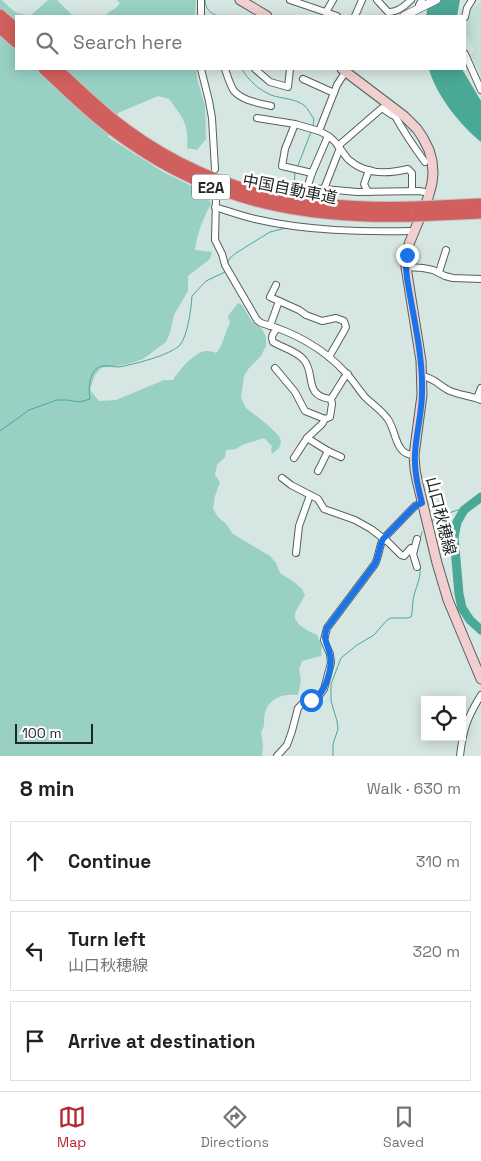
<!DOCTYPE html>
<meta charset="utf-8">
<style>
body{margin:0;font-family:"Space Grotesk","Noto Sans JP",sans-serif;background:#f2f2f2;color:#202124}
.controls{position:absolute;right:15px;bottom:15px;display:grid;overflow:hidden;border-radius:0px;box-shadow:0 2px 12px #0003}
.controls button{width:45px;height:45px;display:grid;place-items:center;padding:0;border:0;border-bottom:1px solid #e0e0e0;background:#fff;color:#202124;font:25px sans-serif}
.scale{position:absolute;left:15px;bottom:12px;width:78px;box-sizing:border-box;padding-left:5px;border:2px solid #212725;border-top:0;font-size:14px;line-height:18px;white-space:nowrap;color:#212725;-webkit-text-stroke:4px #fff;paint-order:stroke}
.stop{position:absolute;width:15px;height:15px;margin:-11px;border:4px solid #1a73e8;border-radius:50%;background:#fff}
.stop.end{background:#1a73e8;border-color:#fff;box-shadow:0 1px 5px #0008}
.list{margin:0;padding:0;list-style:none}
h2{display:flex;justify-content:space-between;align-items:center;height:65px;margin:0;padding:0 20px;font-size:21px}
h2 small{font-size:16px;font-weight:400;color:#757577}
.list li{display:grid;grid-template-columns:32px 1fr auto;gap:15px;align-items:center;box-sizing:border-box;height:80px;margin:0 10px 10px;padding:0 10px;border:1px solid #e0e0e0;border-radius:0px}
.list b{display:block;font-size:19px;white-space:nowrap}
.list p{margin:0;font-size:16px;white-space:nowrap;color:#757577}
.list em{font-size:16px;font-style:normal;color:#757577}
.icon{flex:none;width:28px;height:28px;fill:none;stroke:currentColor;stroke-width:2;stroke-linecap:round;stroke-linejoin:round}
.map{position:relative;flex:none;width:481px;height:756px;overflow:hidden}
.search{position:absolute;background:#fff;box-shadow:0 2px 12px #0003;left:15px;right:15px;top:15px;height:55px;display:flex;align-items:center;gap:12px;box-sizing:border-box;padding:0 18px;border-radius:0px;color:#757577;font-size:19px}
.sheet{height:335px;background:#fff}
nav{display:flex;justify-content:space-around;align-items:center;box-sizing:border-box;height:70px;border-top:1px solid #e0e0e0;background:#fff;font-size:14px;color:#757577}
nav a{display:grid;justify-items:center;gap:2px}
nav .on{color:#b52430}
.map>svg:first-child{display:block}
</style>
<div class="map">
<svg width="481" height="756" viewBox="0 0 481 756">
<rect width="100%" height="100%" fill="#d6e6e2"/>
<polygon fill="#c4ded8" points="481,2 481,81 479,78 480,73 471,56 474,49 465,33 469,10"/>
<g fill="#98d0c4">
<path d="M 0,0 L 2,0 C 12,10 16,15 31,15 L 48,0 L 57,0 L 73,16 L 16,16 L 16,69 L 196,69 L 197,78 L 205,106 L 206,139 L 197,150 L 187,148 C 189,124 183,118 169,99 L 158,96 L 118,113 L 108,137 L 163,172 L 206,193 L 211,204 C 203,219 197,233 195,250 L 212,252 L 210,259 L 188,276 L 188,291 L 174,315 L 170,333 L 166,342 L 143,359 L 128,364 L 101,368 L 95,375 L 90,390 L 99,401 L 116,400 L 164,380 L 173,380 C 179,370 196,350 208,351 C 211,351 214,352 216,353 C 223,346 225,332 230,323 L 228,316 L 238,303 L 242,305 L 252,322 L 262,329 L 266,337 L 266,346 L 261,356 L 249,368 L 244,376 L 241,398 L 246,408 L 269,426 L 279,436 L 281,442 L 279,448 L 272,454 L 271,450 L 272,446 L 264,438 L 242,445 L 236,449 L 226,450 L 225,457 L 217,465 L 215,475 L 220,482 L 215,496 L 213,509 L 218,517 L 226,524 L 233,534 L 270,556 L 276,563 L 280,573 L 294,582 L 302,589 L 305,595 C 302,601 297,608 295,614 C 293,624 310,632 317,635 L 322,646 L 321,656 L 302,661 L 299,669 L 301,680 L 298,695 C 283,694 270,697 265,713 C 263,721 266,725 261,732 L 263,746 L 262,756 L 0,756 Z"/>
<path d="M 117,0 L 196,0 L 195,16 L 105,16 C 110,10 116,10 120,3 Z"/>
</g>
<g fill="#4aa897">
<polygon points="429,0 460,0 457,16 426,16"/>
<path d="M 429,69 L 462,69 L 481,101 L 481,142 C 460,125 436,95 429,69 Z"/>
</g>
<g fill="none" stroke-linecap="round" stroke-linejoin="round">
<g stroke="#4aa897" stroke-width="1">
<path d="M 205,0 C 205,9 210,13 218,16"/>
<path d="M 242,69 C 248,80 259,90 271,95 C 282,99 295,98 305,106 C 308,109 311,115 314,119 L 313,126"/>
<polyline points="297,168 311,132"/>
<polyline points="294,190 295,171"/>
<polyline points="227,264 230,258 236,253 270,232 286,228"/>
<path d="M 0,431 L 29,410 L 57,400 L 67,400 L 80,402 L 90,399 C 88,389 89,369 102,366 C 107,365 113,367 118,367 C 132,365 171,355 180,345 C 188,335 191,309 192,296 L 206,281 L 225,272 L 225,271"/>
<polyline points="440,516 458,510 464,510"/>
<polyline points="432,521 435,518"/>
<polyline points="420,540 422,532"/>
<path d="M 333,756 L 333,744 L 338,729 L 337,721 L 331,701 L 331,684 L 341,658 L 357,645 L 374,635 L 387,620 L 391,618 L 407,618 L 411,617 C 413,611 412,606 413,600 C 415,588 421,580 420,568"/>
</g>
<polyline stroke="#4aa897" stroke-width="9" points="481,497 464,510 457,522 454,537 459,594 462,608 470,620 481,630"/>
<g stroke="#54625e" stroke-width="8">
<g id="minor">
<polyline points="290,0 337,16"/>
<path d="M 377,0 L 388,12 C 397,13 405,6 411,0"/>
<polyline points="419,9 419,5 422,0"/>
<polyline points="326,12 333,0"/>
<polyline points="201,16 201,0"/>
<polyline points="355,16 362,0"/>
<polyline points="465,17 467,8 472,0"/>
<polyline points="465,54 481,90"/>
<polyline points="201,69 209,101 212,118 215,169"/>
<path d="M 225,69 C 227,75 230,85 234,91 C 243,101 259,103 271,106"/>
<polyline points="255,69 270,82 288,87 290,69"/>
<polyline points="303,79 334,93"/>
<path d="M 397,112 L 395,116 C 404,132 414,147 425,162"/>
<polyline points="257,118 295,124 319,131 337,85 346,71"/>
<polyline points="295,124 285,149 282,166 312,173 328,136"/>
<path d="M 319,131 C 323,133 328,135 332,139 C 339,145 343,154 349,160 C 366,175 388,174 408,169 L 412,173 L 412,191"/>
<polyline points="338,146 382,108 392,115 395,116"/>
<polyline points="340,148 324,189 357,192 419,191 430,193"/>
<polyline points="312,173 307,188 324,189"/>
<polyline points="368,192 364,184 369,170"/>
<path d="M 216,198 L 215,240 L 222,254 L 225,265 L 257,320 L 261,323 C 294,332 323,348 346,373 C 353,380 358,389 365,397 C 372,404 381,410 387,418 C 397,430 394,455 414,455"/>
<path d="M 215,207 C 228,211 242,216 255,219 C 307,231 361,232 413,231"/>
<polyline points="406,267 423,268 433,270 445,276 453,278 481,279"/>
<polyline points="439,272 446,250"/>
<polyline points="276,285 270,297 279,301"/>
<polyline points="270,326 279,301 299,310 306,315 322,321 336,318 344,321 346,327 344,331 329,357"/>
<path d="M 277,328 C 274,333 270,336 273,342 C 283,348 297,351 304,360 C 316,374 303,396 331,399"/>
<polyline points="275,368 295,392 305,411 325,419"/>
<path d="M 422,376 C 435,378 439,386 450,391 C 460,395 471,396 481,400"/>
<polyline points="477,398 481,388"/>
<polyline points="307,438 328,451 341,457"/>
<polyline points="294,458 307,438 322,424 325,419 330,417 332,404 331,399 344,378 348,374"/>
<polyline points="318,471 328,451"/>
<polyline points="282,478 291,485 318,499 324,509 355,520 371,529 388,542 401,555 404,556 411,548 414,550"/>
<polyline points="417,539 413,554 417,567"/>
<polyline points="296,553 299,526 310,495"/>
<path d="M 277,756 L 287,745 L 292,731 L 298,708 L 302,704 L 319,696 L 324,689 L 331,663 L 330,654 L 324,640 L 327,628 L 375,564 C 379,556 379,547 383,539 L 415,506 L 422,503"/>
<path d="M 460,756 C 463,729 467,718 481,695"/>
</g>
</g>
<g stroke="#54625e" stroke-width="9">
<polyline id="tertiary" points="404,16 436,0"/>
</g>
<g stroke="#54625e" stroke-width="11">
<g id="secondary">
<polyline points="240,0 267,16"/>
<polyline points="342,69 404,116 417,129 423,138 429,150 432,161 433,173 432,183 428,198 409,244 406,267 421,361 422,395 414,455 415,469 417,480 437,563 448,600 481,679"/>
</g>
</g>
<g stroke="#c1c3c2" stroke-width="13">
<g id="motorway">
<polyline points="0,15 16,29"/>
<polyline points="0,28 16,42"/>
<path d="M 44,69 C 72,95 99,122 131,143 C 217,203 310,219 413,216"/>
<path d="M 57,69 C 75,86 92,102 111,118 C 204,193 302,211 418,207"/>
</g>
</g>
<use href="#minor" stroke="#fff" stroke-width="6"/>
<use href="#tertiary" stroke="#fff" stroke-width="8"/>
<use href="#secondary" stroke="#f1cfce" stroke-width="9"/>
<use href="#motorway" stroke="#d15f5d" stroke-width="11"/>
<g stroke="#c1c3c2" stroke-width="13" stroke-linecap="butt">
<g id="motorway-bridge">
<polyline points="418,207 481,204"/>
<polyline points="413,216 481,213"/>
</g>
</g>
<use href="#motorway-bridge" stroke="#d15f5d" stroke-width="11"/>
</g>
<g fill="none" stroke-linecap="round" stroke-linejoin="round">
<path stroke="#1a73e8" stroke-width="6" d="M 311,700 C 314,699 316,698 318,696 C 326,689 333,665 330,655 C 328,643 322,641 327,628 L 375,564 C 379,556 379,547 383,539 L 415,506 L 422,503 C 418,487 414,471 415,454 C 416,433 422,413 422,393 C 423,354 413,316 407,278 L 406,267 L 407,255"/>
</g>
<g text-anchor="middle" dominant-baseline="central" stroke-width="5" stroke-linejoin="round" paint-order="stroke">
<rect fill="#fff" stroke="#646866" stroke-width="1" x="192" y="174.5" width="38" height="25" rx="4"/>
<g font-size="15" font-weight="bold" fill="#212725">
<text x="211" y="187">E2A</text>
</g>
<g font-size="16" fill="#212725" stroke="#fff">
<text transform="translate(290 189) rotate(11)">中国自動車道</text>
<text transform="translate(441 516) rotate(76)">山口秋穂線</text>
</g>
</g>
</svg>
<div class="controls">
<button><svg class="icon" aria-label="locate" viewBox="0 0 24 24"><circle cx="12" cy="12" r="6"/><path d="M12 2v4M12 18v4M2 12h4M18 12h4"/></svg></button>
</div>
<div class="scale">100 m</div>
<div class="stop" style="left:311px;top:700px"></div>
<div class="stop end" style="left:407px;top:255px"></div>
<div class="search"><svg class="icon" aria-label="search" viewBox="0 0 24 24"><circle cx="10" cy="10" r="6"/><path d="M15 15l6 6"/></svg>Search here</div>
</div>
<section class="sheet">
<h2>8 min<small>Walk · 630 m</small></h2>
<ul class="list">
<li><svg class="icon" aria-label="ahead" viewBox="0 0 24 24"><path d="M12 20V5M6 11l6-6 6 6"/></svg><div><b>Continue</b></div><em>310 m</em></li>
<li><svg class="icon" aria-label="left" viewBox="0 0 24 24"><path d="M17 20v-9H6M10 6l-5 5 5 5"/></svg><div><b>Turn left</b><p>山口秋穂線</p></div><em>320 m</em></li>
<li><svg class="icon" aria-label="arrive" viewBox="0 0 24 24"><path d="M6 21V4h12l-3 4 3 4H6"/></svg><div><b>Arrive at destination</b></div></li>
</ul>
</section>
<nav>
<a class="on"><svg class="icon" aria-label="map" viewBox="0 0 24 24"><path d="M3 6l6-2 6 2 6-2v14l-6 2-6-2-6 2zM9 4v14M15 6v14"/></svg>Map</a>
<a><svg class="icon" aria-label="directions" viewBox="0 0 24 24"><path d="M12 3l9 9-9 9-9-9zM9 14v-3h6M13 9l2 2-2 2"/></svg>Directions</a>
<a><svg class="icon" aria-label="saved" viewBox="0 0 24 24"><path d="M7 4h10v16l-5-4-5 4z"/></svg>Saved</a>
</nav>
